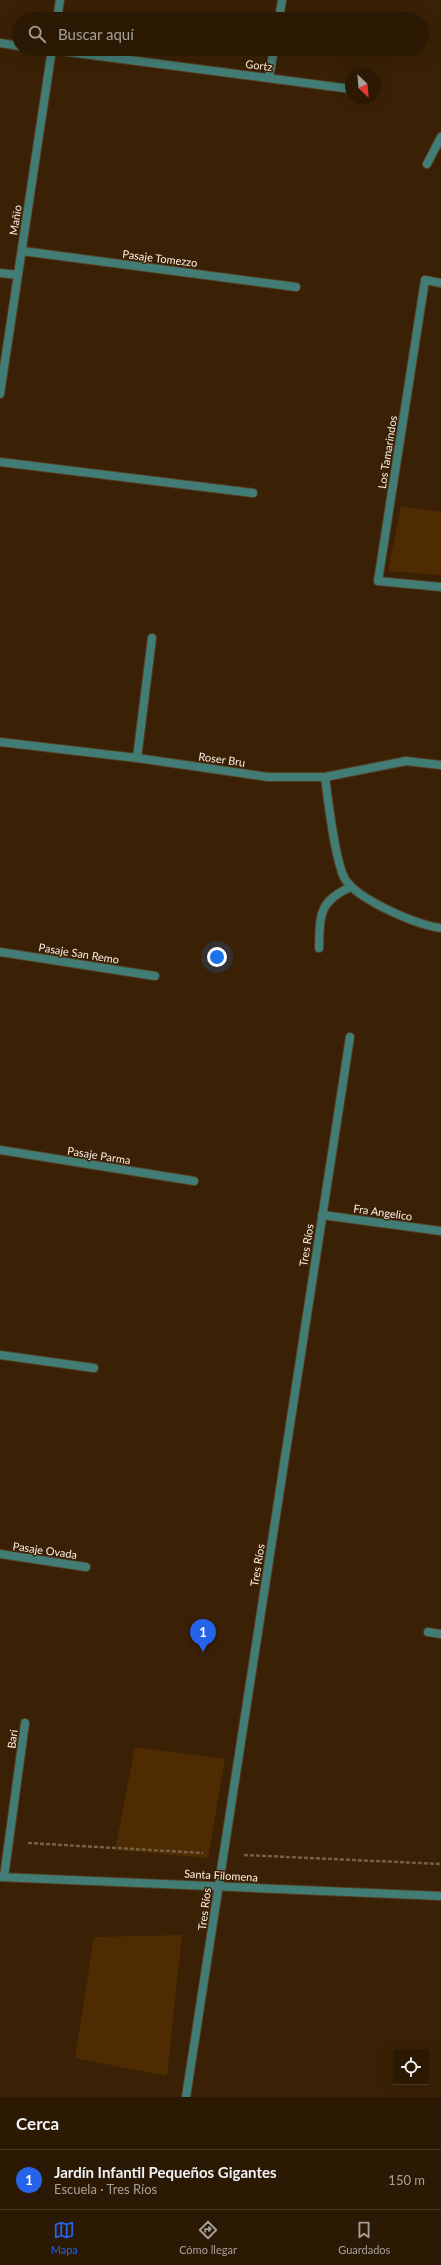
<!DOCTYPE html>
<html lang="es">
<meta charset="utf-8">
<style>
body{margin:0;font-family:Lato,sans-serif;background:#382613;color:#f1f3f6}
.controls{position:absolute;right:12px;bottom:12px;display:grid;overflow:hidden;border-radius:0px;box-shadow:0 4px 16px #0002}
.controls button{width:36px;height:36px;display:grid;place-items:center;padding:0;border:0;border-bottom:1px solid #483826;background:#2c1904;color:#f1f3f6;font:20px sans-serif}
.compass{position:absolute;left:345px;top:68px;width:36px;height:36px;border-radius:50%;background:#2c1904;box-shadow:0 4px 16px #0002;rotate:154deg}
.you{position:absolute;left:217px;top:957px;width:14px;height:14px;margin:-10px;border:3px solid #fff;border-radius:50%;background:#1a73e8;box-shadow:0 0 0 6px #1a73e833}
.badge{display:grid;place-items:center;width:26px;height:26px;border-radius:50%;background:#2563eb;color:#fff;font-size:13px;font-weight:700}
.pin{position:absolute;translate:-50% -33px;filter:drop-shadow(0 1px 2px #0008)}
.pin::after{content:'';position:absolute;top:21px;width:14px;height:12px;background:inherit;clip-path:polygon(0 0,100% 0,50% 100%)}
.list{margin:0;padding:0;list-style:none}
h2{display:flex;justify-content:space-between;align-items:center;height:52px;margin:0;padding:0 16px;font-size:17px}
h2 small{font-size:13px;font-weight:400;color:#a6a09a}
.list li{display:grid;grid-template-columns:26px 1fr auto;gap:12px;align-items:center;box-sizing:border-box;height:60px;padding:0 16px;border-top:1px solid #483826}
.list b{display:block;font-size:15px;white-space:nowrap}
.list p{margin:0;font-size:13px;white-space:nowrap;color:#a6a09a}
.list em{font-size:13px;font-style:normal;color:#a6a09a}
.icon{flex:none;width:22px;height:22px;fill:none;stroke:currentColor;stroke-width:2;stroke-linecap:round;stroke-linejoin:round}
.map{position:relative;flex:none;width:441px;height:2097px;overflow:hidden}
.search{position:absolute;background:#2c1904;box-shadow:0 4px 16px #0002;left:12px;right:12px;top:12px;height:44px;display:flex;align-items:center;gap:10px;box-sizing:border-box;padding:0 14px;border-radius:22px;color:#a6a09a;font-size:15px}
.sheet{height:112px;background:#2c1904}
nav{display:flex;justify-content:space-around;align-items:center;box-sizing:border-box;height:56px;border-top:1px solid #483826;background:#2c1904;font-size:11px;color:#a6a09a}
nav a{display:grid;justify-items:center;gap:2px}
nav .on{color:#2563eb}
.map>svg:first-child{display:block}
</style>
<div class="map">
<svg width="441" height="2097" viewBox="0 0 441 2097">
<rect width="100%" height="100%" fill="#3a2105"/>
<g fill="#4e2b00">
<polygon points="401,506 441,512 441,575 388,571"/>
<polygon points="135,1747 225,1759 208,1858 115,1850"/>
<polygon points="182,1935 167,2076 75,2058 94,1937"/>
</g>
<g fill="none" stroke-linecap="round" stroke-linejoin="round">
<g stroke="#553e24" stroke-width="10">
<g id="minor">
<polyline points="57,19 60,0"/>
<polyline points="279,19 282,0"/>
<polyline points="0,43 19,46"/>
<polyline points="45,49 351,89"/>
<polyline points="269,78 274,49"/>
<polyline points="427,164 441,137"/>
<polyline points="22,251 296,287"/>
<polyline points="0,273 18,275"/>
<polyline points="441,283 425,280 378,581 441,587"/>
<polyline points="0,394 52,49"/>
<polyline points="0,462 253,493"/>
<polyline points="0,742 137,758 268,777 325,777 406,761 441,765"/>
<polyline points="137,758 152,638"/>
<path d="M 325,777 C 328,800 335,862 345,879 C 358,900 417,925 441,928"/>
<path d="M 319,948 C 320,916 318,901 351,887"/>
<polyline points="0,952 155,976"/>
<polyline points="0,1150 194,1181"/>
<polyline points="322,1215 441,1231"/>
<polyline points="0,1355 94,1368"/>
<polyline points="0,1554 86,1567"/>
<polyline points="428,1632 441,1634"/>
<polyline points="4,1877 25,1723"/>
<polyline points="186,2097 350,1037"/>
</g>
</g>
<g stroke="#553e24" stroke-width="10">
<polyline id="tertiary" points="0,1877 441,1896"/>
</g>
<g stroke="#745f48" stroke-width="2.5" stroke-dasharray="4 2" stroke-linecap="butt">
<polyline points="28,1843 203,1853"/>
<polyline points="244,1855 441,1864"/>
</g>
<use href="#minor" stroke="#427d75" stroke-width="8"/>
<use href="#tertiary" stroke="#427d75" stroke-width="8"/>
</g>
<g text-anchor="middle" dominant-baseline="central" stroke-width="3" stroke-linejoin="round" paint-order="stroke">
<g font-size="11" fill="#fcefe4" stroke="#3a2105">
<text transform="translate(259 65) rotate(7)">Gortz</text>
<text transform="translate(15 220) rotate(-81)">Mañio</text>
<text transform="translate(160 258) rotate(7)">Pasaje Tomezzo</text>
<text transform="translate(387 452) rotate(-81)">Los Tamarindos</text>
<text transform="translate(222 759) rotate(8)">Roser Bru</text>
<text transform="translate(79 953) rotate(9)">Pasaje San Remo</text>
<text transform="translate(99 1155) rotate(9)">Pasaje Parma</text>
<text transform="translate(383 1212) rotate(8)">Fra Angelico</text>
<text transform="translate(306 1245) rotate(-81)">Tres Ríos</text>
<text transform="translate(45 1550) rotate(8)">Pasaje Ovada</text>
<text transform="translate(257 1565) rotate(-81)">Tres Ríos</text>
<text transform="translate(12 1739) rotate(-82)">Bari</text>
<text transform="translate(221 1875) rotate(3)">Santa Filomena</text>
<text transform="translate(204 1909) rotate(-83)">Tres Ríos</text>
</g>
</g>
</svg>
<div class="controls">
<button><svg class="icon" aria-label="locate" viewBox="0 0 24 24"><circle cx="12" cy="12" r="6"/><path d="M12 2v4M12 18v4M2 12h4M18 12h4"/></svg></button>
</div>
<svg class="compass" viewBox="-18 -18 36 36"><path d="M0-13l5 13h-10z" fill="#e53935"/><path d="M0 13l5-13h-10z" fill="#a6a09a"/></svg>
<div class="you"></div>
<div class="pin badge" style="left:203px;top:1652px">1</div>
<div class="search"><svg class="icon" aria-label="search" viewBox="0 0 24 24"><circle cx="10" cy="10" r="6"/><path d="M15 15l6 6"/></svg>Buscar aquí</div>
</div>
<section class="sheet">
<h2>Cerca<small></small></h2>
<ul class="list">
<li><span class="badge">1</span><div><b>Jardín Infantil Pequeños Gigantes</b><p>Escuela · Tres Ríos</p></div><em>150 m</em></li>
</ul>
</section>
<nav>
<a class="on"><svg class="icon" aria-label="map" viewBox="0 0 24 24"><path d="M3 6l6-2 6 2 6-2v14l-6 2-6-2-6 2zM9 4v14M15 6v14"/></svg>Mapa</a>
<a><svg class="icon" aria-label="directions" viewBox="0 0 24 24"><path d="M12 3l9 9-9 9-9-9zM9 14v-3h6M13 9l2 2-2 2"/></svg>Cómo llegar</a>
<a><svg class="icon" aria-label="saved" viewBox="0 0 24 24"><path d="M7 4h10v16l-5-4-5 4z"/></svg>Guardados</a>
</nav>
